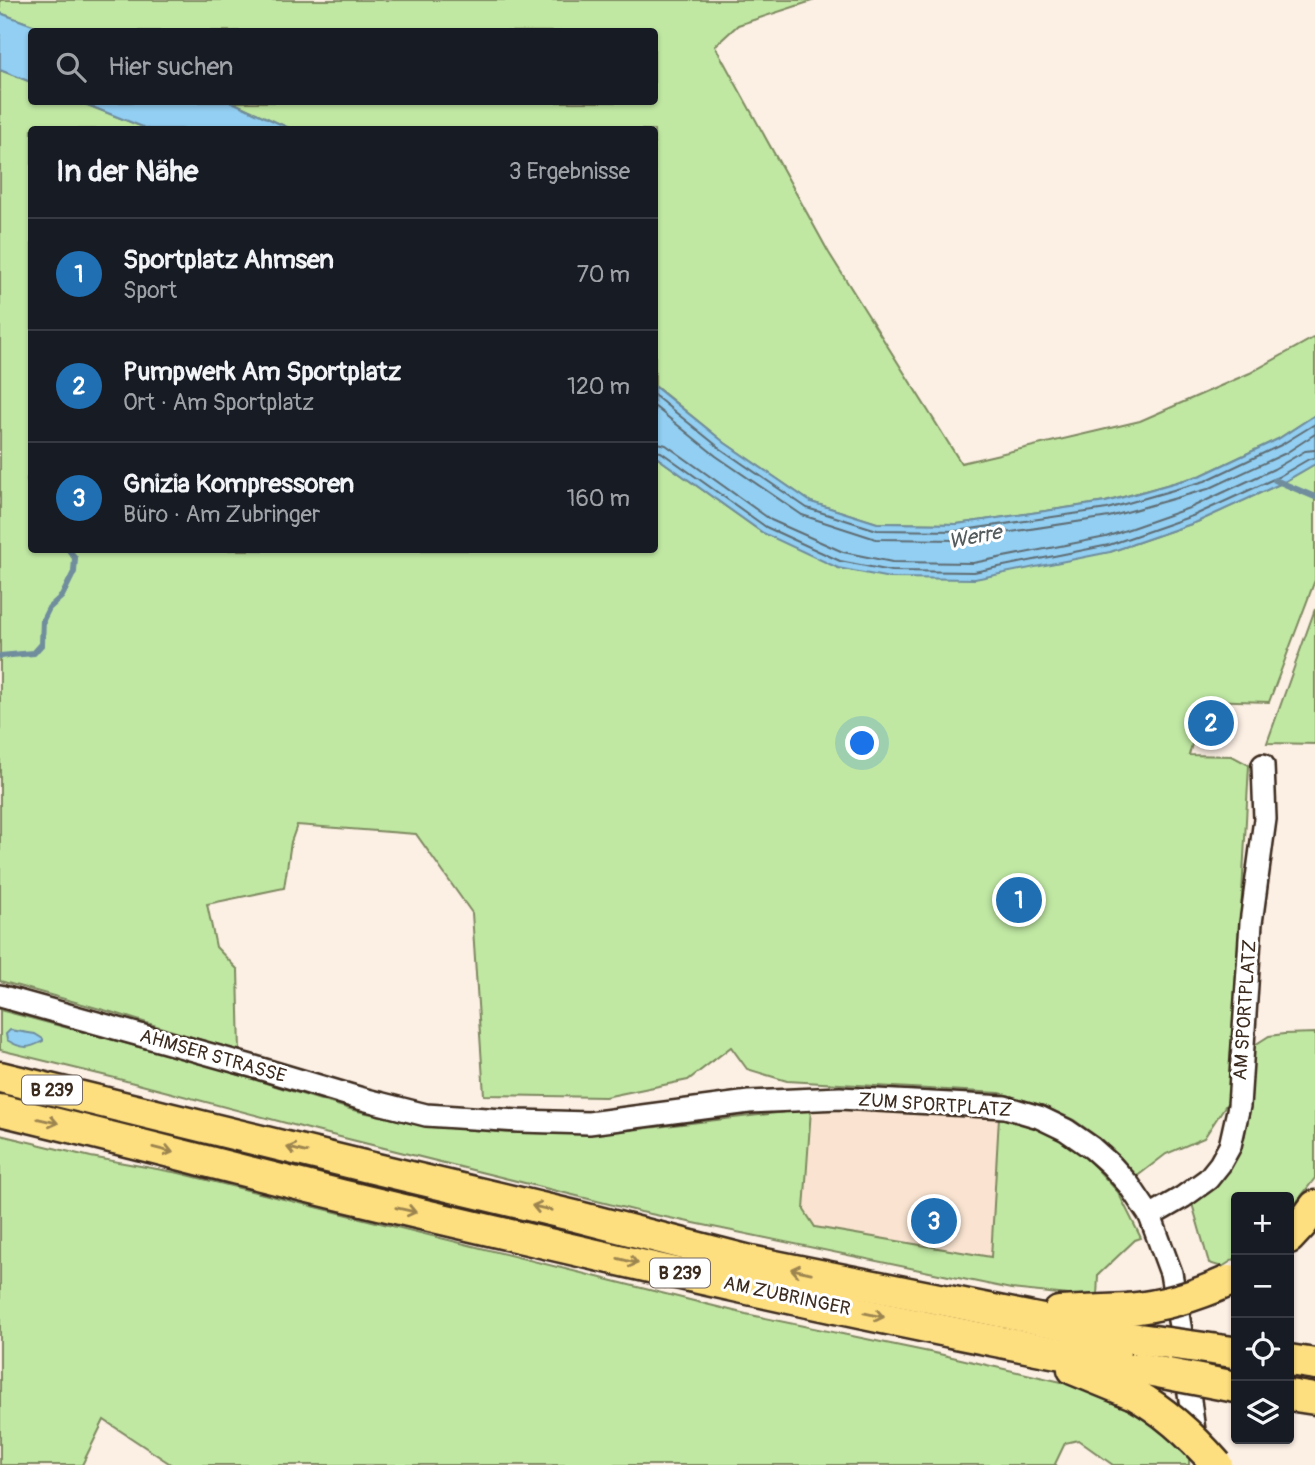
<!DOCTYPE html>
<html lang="de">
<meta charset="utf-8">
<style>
body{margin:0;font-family:Pangolin,sans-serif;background:#20242c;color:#f1f3f6}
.controls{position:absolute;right:21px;bottom:21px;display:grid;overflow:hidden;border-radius:7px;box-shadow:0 2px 5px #0004}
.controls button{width:63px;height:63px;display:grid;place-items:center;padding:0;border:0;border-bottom:2px solid #363941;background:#171b24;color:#f1f3f6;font:35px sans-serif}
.you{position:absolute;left:863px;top:744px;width:24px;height:24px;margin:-18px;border:5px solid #fff;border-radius:50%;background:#1a73e8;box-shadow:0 0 0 10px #1a73e833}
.badge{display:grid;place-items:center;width:46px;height:46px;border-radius:50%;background:#1f6fb2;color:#fff;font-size:23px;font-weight:700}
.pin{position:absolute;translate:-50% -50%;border:4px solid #fff;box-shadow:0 2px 7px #0006}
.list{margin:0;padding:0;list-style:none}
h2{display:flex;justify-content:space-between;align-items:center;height:91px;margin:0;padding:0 28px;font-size:30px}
h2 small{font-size:23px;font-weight:400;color:#9ea1a6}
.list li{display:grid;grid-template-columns:46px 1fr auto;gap:21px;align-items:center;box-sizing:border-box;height:112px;padding:0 28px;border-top:2px solid #363941}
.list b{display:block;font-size:26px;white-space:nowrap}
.list p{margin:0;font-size:23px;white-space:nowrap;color:#9ea1a6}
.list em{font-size:23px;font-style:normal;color:#9ea1a6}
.icon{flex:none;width:38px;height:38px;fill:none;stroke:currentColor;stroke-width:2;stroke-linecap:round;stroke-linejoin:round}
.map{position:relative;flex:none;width:1315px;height:1465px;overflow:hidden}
.search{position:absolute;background:#171b24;box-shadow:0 2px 5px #0004;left:28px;top:28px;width:630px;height:77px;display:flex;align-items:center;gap:18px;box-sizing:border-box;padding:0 24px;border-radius:7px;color:#9ea1a6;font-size:26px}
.panel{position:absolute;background:#171b24;box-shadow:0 2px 5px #0004;left:28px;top:126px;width:630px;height:427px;border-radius:7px}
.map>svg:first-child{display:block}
</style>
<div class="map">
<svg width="1315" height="1465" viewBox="0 0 1315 1465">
<rect width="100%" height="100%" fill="#fcefe4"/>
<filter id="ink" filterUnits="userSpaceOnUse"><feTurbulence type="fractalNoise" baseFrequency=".0143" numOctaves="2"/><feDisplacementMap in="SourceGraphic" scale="14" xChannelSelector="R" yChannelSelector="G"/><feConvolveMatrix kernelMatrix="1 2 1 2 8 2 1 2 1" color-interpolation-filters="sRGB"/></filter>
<g filter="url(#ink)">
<polygon fill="#fae4d1" points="856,1108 999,1117 992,1257 815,1227 804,1210 811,1109"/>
<g fill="#c0e8a3" stroke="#7e8960" stroke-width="2">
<polygon points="0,0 815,0 738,25 715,46 829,253 961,463 1140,421 1250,373 1315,337 1315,415 1278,439 1202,475 1105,502 957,524 877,523 811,502 725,443 655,386 654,130 291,129 232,102 654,102 654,32 49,31 0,13"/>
<polygon points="0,70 31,82 32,102 80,102 148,129 32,130 32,550 654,550 655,456 763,533 1110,552 1197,522 1282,483 1315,464 1315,580 1269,702 1204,700 1189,755 1232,756 1249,765 1231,1097 1204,1138 1166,1154 1136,1177 1121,1158 1102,1140 1074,1120 1044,1106 1000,1093 787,1081 747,1069 731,1047 688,1080 605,1097 484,1095 472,913 416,834 297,825 291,842 284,888 207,904 216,947 238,970 240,1052 118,1014 0,981"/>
<polygon points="1315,609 1315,744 1267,743"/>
<polygon points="0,1010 211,1066 353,1110 426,1126 509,1133 614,1132 811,1109 804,1210 815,1227 991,1257 999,1117 1037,1128 1059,1138 1085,1156 1118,1192 1141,1238 1135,1240 1098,1275 1097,1298 1011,1289 641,1212 316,1131 111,1077 0,1050"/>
<polygon points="1315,1033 1315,1178 1289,1212 1289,1197 1236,1197 1236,1258 1222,1267 1209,1263 1191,1200 1234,1157 1245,1135 1250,1048 1269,1036 1284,1034"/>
<polygon points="0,1135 91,1157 179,1173 746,1314 939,1354 1092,1389 1152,1423 1189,1454 1189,1465 1113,1465 1078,1440 1065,1443 1055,1464 1056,1465 172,1465 104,1420 82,1465 0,1465"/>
</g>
<g fill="#92cff2" stroke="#6f8d9d" stroke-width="2">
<polygon points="0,13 49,31 32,32 31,82 0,70"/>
<polygon points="80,102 232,102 291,129 148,129"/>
<polygon points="654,386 725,443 811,502 877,523 957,524 1106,502 1202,475 1278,439 1315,415 1315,464 1282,483 1197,522 1110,552 975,579 890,578 838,568 763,533 655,456"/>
<path d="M 10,1030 L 35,1034 L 43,1039 L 43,1041 C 29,1049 21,1049 7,1040 L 6,1034 Z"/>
</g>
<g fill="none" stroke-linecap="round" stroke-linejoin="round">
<g stroke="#5e6c73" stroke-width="2">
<polyline points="654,395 721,449 807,508 877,530 957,531 1107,509 1205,481 1281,445 1315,424"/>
<polyline points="654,406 716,456 802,515 876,539 958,540 1109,517 1208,489 1286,453 1315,434"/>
<polyline points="654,442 666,445 771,520 843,552 892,562 973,563 1106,537 1192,507 1274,469 1305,451 1315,450"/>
<polyline points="654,451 661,452 766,527 840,561 891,571 974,572 1109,545 1195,515 1278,477 1309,459 1315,458"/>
</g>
<g stroke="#6f8d9d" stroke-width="6">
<polyline points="32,476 29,479 32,493"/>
<polyline points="1275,480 1315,497"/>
<polyline points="0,656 34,653 42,644 43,620 49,608 62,596 74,572 75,558 69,550"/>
</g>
<g stroke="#3b2a1e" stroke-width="26">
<g id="minor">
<polyline points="0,996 255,1067 359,1098 426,1115 519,1121 589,1123 749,1102 840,1098 1005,1107 1039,1117 1066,1130 1092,1148 1111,1165 1129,1185 1150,1216 1171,1273 1181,1332 1196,1446"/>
<polyline points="1150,1216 1183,1197 1208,1179 1220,1164 1230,1146 1239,1106 1251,923 1265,819 1263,765"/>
</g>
</g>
<g stroke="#3b2a1e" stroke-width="35">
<g id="highway">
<polyline points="0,1077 364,1166 575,1216 750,1261 1132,1338"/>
<path d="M 0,1110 C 114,1137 227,1167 341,1195 C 605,1258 870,1319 1137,1368"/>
<polyline points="1289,1238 1302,1224 1315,1206"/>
<polyline points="1059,1312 1128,1309"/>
<polyline points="1289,1360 1315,1364"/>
<polyline points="1073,1369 1134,1394"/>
<polyline points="1289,1395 1315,1399"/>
</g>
</g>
<use href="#minor" stroke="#fff" stroke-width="21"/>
<use href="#highway" stroke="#fedf80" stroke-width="30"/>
<g stroke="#3b2a1e" stroke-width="35" stroke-linecap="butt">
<g id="highway-bridge">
<path d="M 1128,1309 C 1164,1306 1196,1296 1229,1281"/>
<polyline points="1132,1338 1233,1352"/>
<polyline points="1137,1368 1236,1387"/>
<path d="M 1134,1394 C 1166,1412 1193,1437 1217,1465"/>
</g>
</g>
<use href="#highway-bridge" stroke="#fedf80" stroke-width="30"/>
</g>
<defs><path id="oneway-shaft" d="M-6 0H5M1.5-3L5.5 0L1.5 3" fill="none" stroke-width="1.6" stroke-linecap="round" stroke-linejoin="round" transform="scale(1.75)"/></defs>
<g stroke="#9c844f">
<use href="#oneway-shaft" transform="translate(48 1121) rotate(13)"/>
<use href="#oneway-shaft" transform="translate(163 1150) rotate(14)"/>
<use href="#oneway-shaft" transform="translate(297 1150) rotate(-166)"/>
<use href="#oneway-shaft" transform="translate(542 1208) rotate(-167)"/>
<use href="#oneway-shaft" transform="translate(406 1210) rotate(13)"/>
<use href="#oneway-shaft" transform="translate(628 1261) rotate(14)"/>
<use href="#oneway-shaft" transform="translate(801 1271) rotate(-168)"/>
<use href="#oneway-shaft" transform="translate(874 1315) rotate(12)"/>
</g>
</g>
<g text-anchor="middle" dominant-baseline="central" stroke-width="6" stroke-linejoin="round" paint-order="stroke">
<g fill="#fff" stroke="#766a62" stroke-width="2">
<rect x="22" y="1075.5" width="60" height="29" rx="5"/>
<rect x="650" y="1258.5" width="60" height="29" rx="5"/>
</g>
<g font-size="18" font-weight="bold" fill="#3b2a1e">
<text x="52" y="1090">B 239</text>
<text x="680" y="1273">B 239</text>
</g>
<g font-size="19" fill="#3b2a1e" stroke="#fff">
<text transform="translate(1245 1010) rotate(-86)">AM SPORTPLATZ</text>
<text transform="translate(213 1056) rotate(16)">AHMSER STRASSE</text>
<text transform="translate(935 1105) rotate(4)">ZUM SPORTPLATZ</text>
<text transform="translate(787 1296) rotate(12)">AM ZUBRINGER</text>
</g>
<g font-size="21" font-style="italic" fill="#555c5e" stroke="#fff">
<text transform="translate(975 537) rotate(-11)">Werre</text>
</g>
</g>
</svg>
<div class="controls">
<button>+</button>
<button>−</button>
<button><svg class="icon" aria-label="locate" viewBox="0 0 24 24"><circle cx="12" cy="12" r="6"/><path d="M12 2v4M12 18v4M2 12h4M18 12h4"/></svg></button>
<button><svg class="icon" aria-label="layers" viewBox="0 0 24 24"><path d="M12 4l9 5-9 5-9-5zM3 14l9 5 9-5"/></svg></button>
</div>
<div class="you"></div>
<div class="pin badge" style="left:1019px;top:900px">1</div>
<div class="pin badge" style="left:1211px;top:723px">2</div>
<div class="pin badge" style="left:934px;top:1221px">3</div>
<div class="search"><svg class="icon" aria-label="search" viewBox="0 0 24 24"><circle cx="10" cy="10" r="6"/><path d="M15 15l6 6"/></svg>Hier suchen</div>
<section class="panel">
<h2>In der Nähe<small>3 Ergebnisse</small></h2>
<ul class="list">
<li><span class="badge">1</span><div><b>Sportplatz Ahmsen</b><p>Sport</p></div><em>70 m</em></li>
<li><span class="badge">2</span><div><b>Pumpwerk Am Sportplatz</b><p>Ort · Am Sportplatz</p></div><em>120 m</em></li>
<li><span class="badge">3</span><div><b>Gnizia Kompressoren</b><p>Büro · Am Zubringer</p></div><em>160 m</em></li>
</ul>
</section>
</div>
